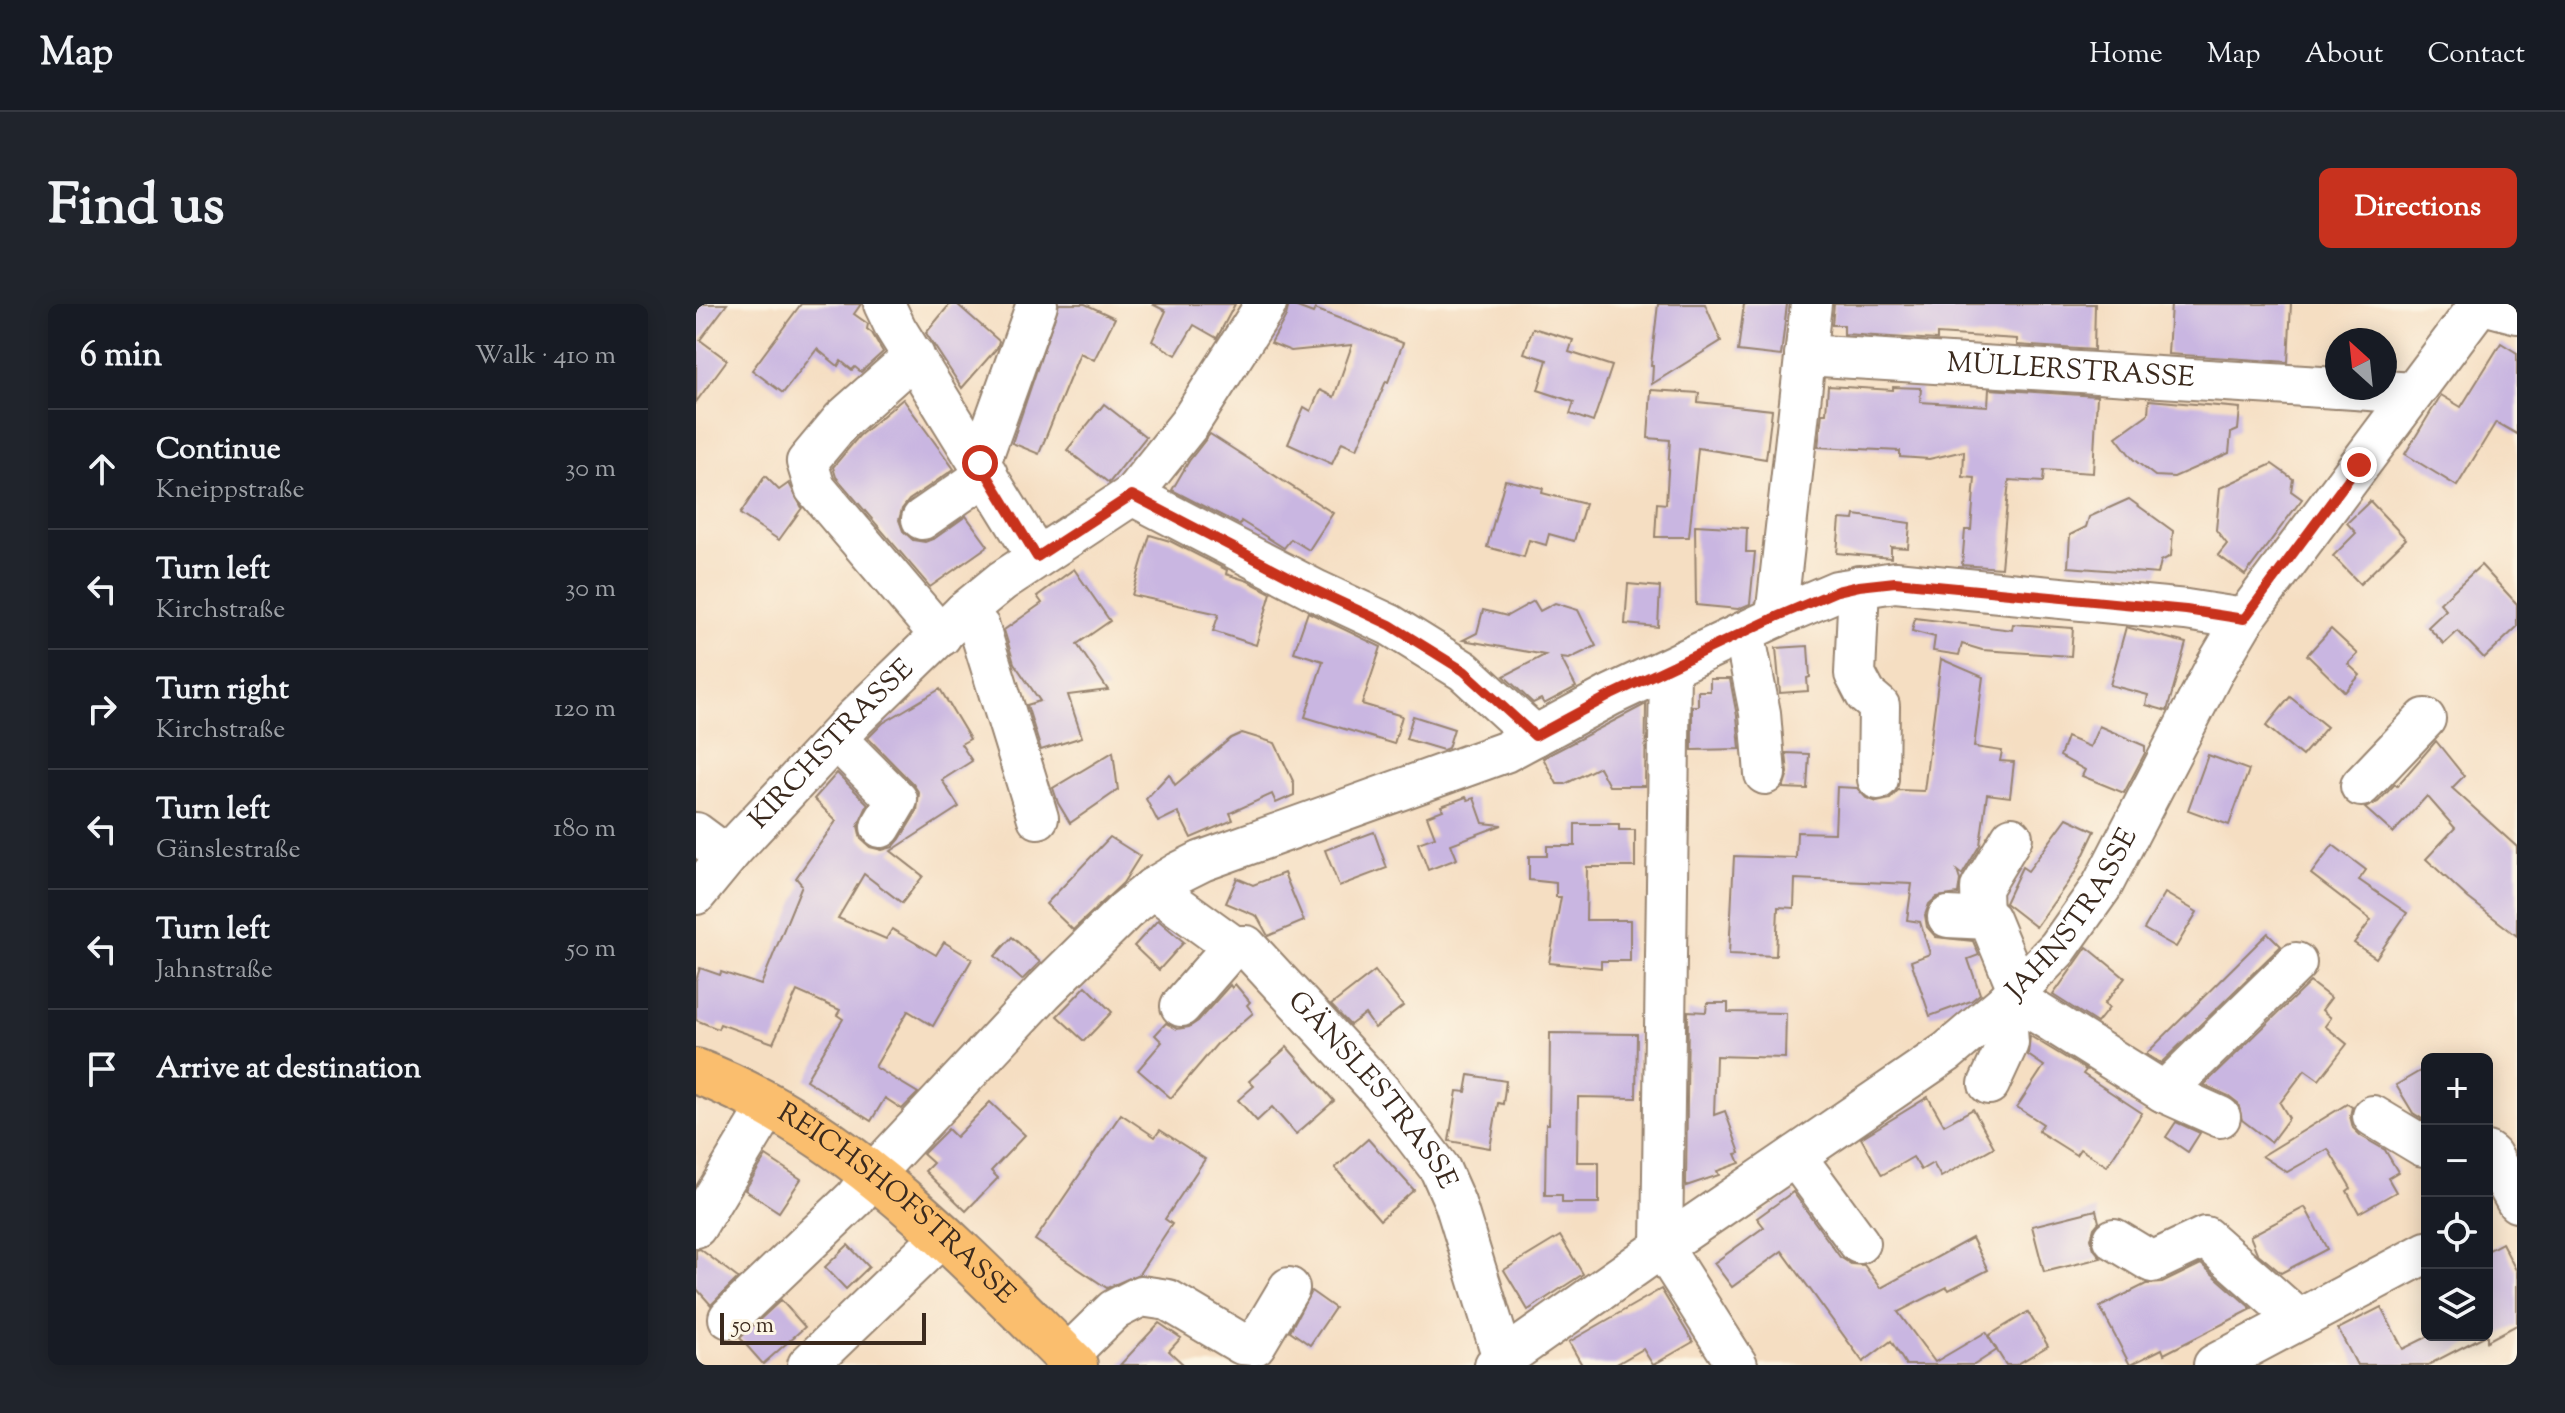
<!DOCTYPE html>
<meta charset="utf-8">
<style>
body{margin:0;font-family:"Sorts Mill Goudy",serif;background:#20242c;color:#f1f3f6}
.controls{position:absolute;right:24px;bottom:24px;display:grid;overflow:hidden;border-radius:12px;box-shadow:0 4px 20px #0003}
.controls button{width:72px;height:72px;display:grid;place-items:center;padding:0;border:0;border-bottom:2px solid #363941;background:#171b24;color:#f1f3f6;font:40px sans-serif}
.compass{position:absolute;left:1629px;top:24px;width:72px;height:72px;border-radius:50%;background:#171b24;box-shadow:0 4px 20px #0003;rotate:333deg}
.scale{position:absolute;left:24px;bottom:20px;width:206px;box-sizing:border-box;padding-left:8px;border:4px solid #3b2a1e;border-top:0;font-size:22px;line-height:28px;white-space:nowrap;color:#3b2a1e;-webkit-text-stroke:6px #fcf5e5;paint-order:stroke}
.stop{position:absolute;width:24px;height:24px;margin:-18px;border:6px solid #c8321e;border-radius:50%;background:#fff}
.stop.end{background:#c8321e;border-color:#fff;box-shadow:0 2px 8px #0008}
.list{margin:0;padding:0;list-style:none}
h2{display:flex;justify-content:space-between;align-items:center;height:104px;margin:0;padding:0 32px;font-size:34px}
h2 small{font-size:26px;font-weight:400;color:#9ea1a6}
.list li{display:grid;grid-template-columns:52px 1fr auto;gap:24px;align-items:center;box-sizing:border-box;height:120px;padding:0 32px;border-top:2px solid #363941}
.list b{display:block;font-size:30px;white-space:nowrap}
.list p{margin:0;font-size:26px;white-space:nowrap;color:#9ea1a6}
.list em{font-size:26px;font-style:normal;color:#9ea1a6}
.icon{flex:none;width:44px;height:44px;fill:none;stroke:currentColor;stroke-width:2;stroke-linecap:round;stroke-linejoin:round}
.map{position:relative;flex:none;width:1821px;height:1061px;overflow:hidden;border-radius:12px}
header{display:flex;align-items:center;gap:48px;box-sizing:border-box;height:112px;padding:0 40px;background:#171b24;border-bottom:2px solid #363941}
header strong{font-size:38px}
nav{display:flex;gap:44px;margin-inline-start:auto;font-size:28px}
.intro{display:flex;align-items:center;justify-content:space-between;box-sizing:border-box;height:192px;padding:0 48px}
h1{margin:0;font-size:56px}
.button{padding:20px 36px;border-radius:12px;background:#c8321e;color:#fff;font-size:28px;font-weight:700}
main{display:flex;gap:48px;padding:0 48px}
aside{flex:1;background:#171b24;border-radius:12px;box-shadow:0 4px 20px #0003}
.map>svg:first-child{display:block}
</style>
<header>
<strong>Map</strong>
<nav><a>Home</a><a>Map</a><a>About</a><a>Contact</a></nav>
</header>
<div class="intro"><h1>Find us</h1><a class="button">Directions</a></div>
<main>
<aside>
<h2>6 min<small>Walk · 410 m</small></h2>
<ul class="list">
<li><svg class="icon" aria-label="ahead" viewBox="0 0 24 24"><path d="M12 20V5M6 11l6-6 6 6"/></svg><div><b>Continue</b><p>Kneippstraße</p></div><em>30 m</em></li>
<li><svg class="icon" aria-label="left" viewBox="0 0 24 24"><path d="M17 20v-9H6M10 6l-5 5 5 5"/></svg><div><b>Turn left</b><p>Kirchstraße</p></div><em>30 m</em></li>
<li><svg class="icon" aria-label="right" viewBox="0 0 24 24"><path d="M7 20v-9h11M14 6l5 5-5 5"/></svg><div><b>Turn right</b><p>Kirchstraße</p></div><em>120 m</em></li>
<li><svg class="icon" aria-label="left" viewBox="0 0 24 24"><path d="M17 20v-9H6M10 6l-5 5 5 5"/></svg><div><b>Turn left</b><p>Gänslestraße</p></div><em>180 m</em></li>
<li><svg class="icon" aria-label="left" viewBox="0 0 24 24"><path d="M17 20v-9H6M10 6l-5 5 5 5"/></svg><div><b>Turn left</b><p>Jahnstraße</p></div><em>50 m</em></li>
<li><svg class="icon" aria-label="arrive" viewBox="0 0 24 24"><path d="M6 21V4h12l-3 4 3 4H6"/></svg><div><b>Arrive at destination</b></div></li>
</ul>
</aside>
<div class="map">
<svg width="1821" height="1061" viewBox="0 0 1821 1061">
<rect width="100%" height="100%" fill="#fcf5e5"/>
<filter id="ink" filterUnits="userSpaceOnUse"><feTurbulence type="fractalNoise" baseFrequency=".0125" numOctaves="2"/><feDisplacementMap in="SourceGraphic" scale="16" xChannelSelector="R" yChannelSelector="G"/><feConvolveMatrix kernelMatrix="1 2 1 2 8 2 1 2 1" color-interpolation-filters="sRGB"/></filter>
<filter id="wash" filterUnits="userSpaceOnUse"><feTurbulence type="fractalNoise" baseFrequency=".006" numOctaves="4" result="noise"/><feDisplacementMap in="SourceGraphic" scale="32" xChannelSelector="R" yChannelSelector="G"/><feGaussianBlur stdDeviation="1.8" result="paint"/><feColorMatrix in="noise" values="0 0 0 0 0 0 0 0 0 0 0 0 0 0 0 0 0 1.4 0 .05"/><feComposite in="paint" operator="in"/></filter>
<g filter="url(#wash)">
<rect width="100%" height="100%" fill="#f5dec2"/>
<g id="blocks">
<g fill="#c9b6e1">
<polygon points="0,0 31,0 4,36 31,56 0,98"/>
<polygon points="105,0 165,0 158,10 172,20 171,25 176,29 187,48 165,68 159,63 156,66 145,57 142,62 121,45 87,89 56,66"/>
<polygon points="254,0 261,0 303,37 301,44 266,84 230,29"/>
<polygon points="363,0 389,0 419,14 398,56 384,49 343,150 316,139"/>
<polygon points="456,0 539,0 521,34 498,21 480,51 456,37 470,7"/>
<polygon points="593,0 617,9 619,5 707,39 692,78 690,77 661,145 646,138 636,160 592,140 608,103 615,107 624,86 638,93 656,41 595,47 575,39 590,12"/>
<polygon points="962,0 1009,0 1025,37 956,80 957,61 955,61"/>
<polygon points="1048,0 1091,0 1085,52 1042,47"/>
<polygon points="1138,0 1399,0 1398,46 1321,41 1321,35 1241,30 1241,36 1148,30 1148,21 1136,21"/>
<polygon points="1475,0 1595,0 1592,58 1472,50"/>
<polygon points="837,24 877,36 873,48 916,62 897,118 874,110 878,98 842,86 851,56 828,49"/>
<polygon points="1805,39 1821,49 1821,130 1800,118 1761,182 1709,150 1745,91 1765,103"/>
<polygon points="1132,82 1197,86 1197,83 1225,84 1224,98 1292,102 1293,85 1401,92 1397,169 1348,166 1347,178 1313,176 1305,264 1266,261 1269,226 1275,226 1279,174 1267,173 1268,147 1233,155 1204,153 1204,147 1122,143 1126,109 1130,109"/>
<polygon points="955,86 1003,89 1002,98 1076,106 1070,155 1002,144 993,233 959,233 961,199 970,200 974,136 952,134"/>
<polygon points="207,95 258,165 213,196 206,205 203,216 207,227 217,236 229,238 239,234 270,212 292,242 234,283 140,173 137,163 163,132"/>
<polygon points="1453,96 1544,104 1542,126 1535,129 1533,149 1478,173 1459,172 1437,155 1420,133 1452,110"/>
<polygon points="408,100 450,133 413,179 371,146"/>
<polygon points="514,130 637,209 613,246 595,235 588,244 545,217 544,221 476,186 493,157"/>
<polygon points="1576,160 1597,175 1595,187 1606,195 1549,271 1522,251 1531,240 1520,226 1524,184"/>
<polygon points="69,172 83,186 93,179 106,204 83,236 44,210"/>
<polygon points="809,176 847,184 846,189 889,200 878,237 853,230 850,241 833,236 828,253 791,243"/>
<polygon points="1433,195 1477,227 1475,252 1465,257 1462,270 1372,263 1374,231 1390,223 1393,213"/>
<polygon points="1674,197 1710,235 1664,280 1637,252 1660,229 1651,219"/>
<polygon points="1159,211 1214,219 1212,244 1195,243 1195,254 1141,249 1144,215 1158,216"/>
<polygon points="999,221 1051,224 1050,248 1059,248 1054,300 1042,305 1000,301"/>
<polygon points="454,231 474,237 531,266 530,270 552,277 575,289 560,341 517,327 523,310 436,291"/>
<polygon points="1785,261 1821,300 1821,323 1788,354 1762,327 1748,340 1732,323 1750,306 1744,299"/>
<polygon points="378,265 414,317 381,340 412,386 372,391 386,433 345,446 331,401 344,397 318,359 308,326 346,299 341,292"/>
<polygon points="932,280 964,283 962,323 929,320"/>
<polygon points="838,297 844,307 859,299 882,306 900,342 873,355 865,354 880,383 848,400 845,395 837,399 808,372 849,351 767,336 781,329 787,306 811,312"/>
<polygon points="612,308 685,343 666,400 706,412 698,440 609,413 627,357 598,348"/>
<polygon points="1219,314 1316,326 1317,320 1377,324 1375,352 1286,346 1266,340 1263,351 1237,347 1239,333 1216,327"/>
<polygon points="1430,323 1490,339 1471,407 1450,401 1452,391 1414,381"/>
<polygon points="1635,325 1662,350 1652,360 1664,371 1649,388 1611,351"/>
<polygon points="1112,342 1114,373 1111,374 1112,387 1084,389 1080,344"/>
<polygon points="1245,355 1287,373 1278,443 1306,447 1304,457 1318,458 1314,493 1291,490 1284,541 1266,571 1261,567 1264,576 1262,590 1241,593 1233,600 1229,611 1231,623 1240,633 1277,637 1283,651 1272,655 1284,690 1275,697 1234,712 1215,657 1234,650 1224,618 1211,616 1216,580 1099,575 1098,604 1082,603 1080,652 1033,650 1038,552 1100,554 1101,528 1139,529 1141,483 1161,484 1170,494 1181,498 1194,495 1202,486 1228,487"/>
<polygon points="1014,375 1034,375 1041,412 1044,445 996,446 996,402 1002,402 1002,387 1014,387"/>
<polygon points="244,385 274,435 265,440 276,457 246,476 263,503 195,547 227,572 206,599 168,570 142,614 190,635 196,625 240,651 248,638 276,655 237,722 212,707 179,763 222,789 206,805 189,794 175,817 110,776 147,715 141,711 144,706 101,687 77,739 24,720 22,725 0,716 0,676 4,664 24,671 25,668 65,681 106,581 100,574 140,517 118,495 141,469 172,500 162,522 165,535 174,543 186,546 197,543 204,535 221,507 223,489 217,480 172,434 187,419"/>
<polygon points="1594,393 1631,423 1606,452 1570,422"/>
<polygon points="950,400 949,482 913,482 903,463 869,480 861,480 847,454"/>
<polygon points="717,412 758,425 752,444 747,446 710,435"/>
<polygon points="1403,422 1449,442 1449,449 1428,489 1386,472 1389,466 1364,452 1371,433 1394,443"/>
<polygon points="546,429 579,439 598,479 598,491 580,499 576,490 534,509 537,516 495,534 482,508 462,518 450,495 473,470 479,481 535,434"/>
<polygon points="1740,437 1768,472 1756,484 1821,543 1821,632 1772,594 1730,555 1759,524 1731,492 1697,529 1669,504 1682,498 1699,480 1701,482"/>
<polygon points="417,448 422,486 374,519 362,499 357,484"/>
<polygon points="1090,449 1113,450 1111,485 1087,484 1092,469"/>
<polygon points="1512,451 1553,466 1533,521 1492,506"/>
<polygon points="770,493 772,496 778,494 787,519 806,521 755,540 761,555 732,566 722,539 739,533 731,512 747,506 745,502"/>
<polygon points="1371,514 1399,527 1380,567 1340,623 1309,599 1326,563 1332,567"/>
<polygon points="879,520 923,520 923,526 939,526 939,563 891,563 890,616 934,616 934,657 905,657 905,664 853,659 865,593 860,593 860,579 833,576 833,552 851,552 851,542 879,542"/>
<polygon points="678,528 691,564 643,582 629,546"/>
<polygon points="414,533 444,552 427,579 377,626 350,600"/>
<polygon points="1637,541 1670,566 1663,576 1711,609 1680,654 1658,639 1675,616 1615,570"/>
<polygon points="588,569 608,617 572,632 561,612 530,599 541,574 557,581"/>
<polygon points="1469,589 1501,608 1480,643 1448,625"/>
<polygon points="462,616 488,638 463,666 438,642"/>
<polygon points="1572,629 1585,642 1465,759 1450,750"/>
<polygon points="316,633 344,658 326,676 299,652"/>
<polygon points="1391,643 1429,674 1408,700 1413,704 1401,719 1357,691"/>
<polygon points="679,667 707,702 679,724 669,710 654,721 635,701"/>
<polygon points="1614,678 1635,694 1626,706 1635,714 1629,722 1651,740 1623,776 1609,766 1584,799 1593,814 1575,838 1546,816 1542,799 1533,792 1508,781"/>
<polygon points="539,680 554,698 551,701 557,709 521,740 475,794 442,766 466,738 459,731 470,719 481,725 493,723 502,717 534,681 536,684"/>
<polygon points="390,682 416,708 388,737 361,712"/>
<polygon points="1011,699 1032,699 1032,708 1090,709 1089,754 1020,752 1018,811 1029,807 1044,849 1040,850 1044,859 1021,867 1023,871 990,882 992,707 1010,708"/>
<polygon points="854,729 941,730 940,794 882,793 881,858 903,858 903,899 866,899 866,891 849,891 850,820 853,820"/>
<polygon points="1334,732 1390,766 1387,770 1446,809 1411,862 1384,845 1380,851 1342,827 1347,820 1321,803 1348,762 1332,751"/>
<polygon points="591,743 638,797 600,830 576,803 561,817 542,796 558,782 553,777"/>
<polygon points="1731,763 1731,818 1717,809 1700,781"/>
<polygon points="773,771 810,777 807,800 802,799 794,844 753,837 761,787 770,788"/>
<polygon points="1232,793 1248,821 1277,805 1298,843 1245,873 1237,859 1225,866 1217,853 1186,871 1165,834"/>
<polygon points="294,798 329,831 295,867 302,874 270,907 229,867 237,859 227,850 252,825 260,833"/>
<polygon points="1651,800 1656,803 1654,812 1657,824 1665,832 1689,846 1702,868 1692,874 1700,888 1663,909 1651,887 1655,884 1632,845 1591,868 1566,852"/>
<polygon points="425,810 459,833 464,826 509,855 469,915 476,920 443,970 411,984 339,936"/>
<polygon points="1480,818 1504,829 1492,848 1470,833"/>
<polygon points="672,835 718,886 684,916 639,864"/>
<polygon points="70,852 105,875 83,908 49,886"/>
<polygon points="1097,888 1144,953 1155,960 1168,961 1185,984 1276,934 1292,966 1253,986 1251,983 1202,1008 1239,1058 1290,1028 1301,1046 1278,1061 1210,1061 1195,1037 1167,1058 1086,947 1036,983 1018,959 1068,923 1061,914"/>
<polygon points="1609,903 1631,945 1585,969 1561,949 1554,932"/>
<polygon points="1400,906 1403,918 1398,924 1395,935 1398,945 1405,954 1348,968 1336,922"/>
<polygon points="864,932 887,970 832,1006 808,966"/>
<polygon points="1806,939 1821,968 1821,1021 1791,1037 1791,947"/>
<polygon points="152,941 173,963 150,985 129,963"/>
<polygon points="4,945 42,974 15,1001 0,984 0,946"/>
<polygon points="1505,960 1556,1005 1468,1050 1466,1045 1434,1061 1404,1003 1450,980 1466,979"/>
<polygon points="965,985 997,1038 957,1061 947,1045 919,1061 886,1061 873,1038"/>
<polygon points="615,987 639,1004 614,1041 594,1027"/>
<polygon points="85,996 109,1023 67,1060 44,1034"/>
<polygon points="1685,1003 1707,1045 1735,1031 1790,1031 1732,1061 1661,1061 1642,1025"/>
<polygon points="1332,1008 1352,1042 1320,1061 1310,1061 1292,1032"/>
<polygon points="463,1019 485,1034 473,1047 488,1061 424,1061"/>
</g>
</g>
</g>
<g filter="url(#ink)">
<use href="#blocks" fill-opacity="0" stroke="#988470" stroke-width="2"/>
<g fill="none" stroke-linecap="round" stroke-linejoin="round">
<g stroke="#988470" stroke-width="44">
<g id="minor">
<polyline points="188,0 200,25 341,253"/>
<polyline points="1787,0 1821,9"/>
<path id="s1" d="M 1109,51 L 1641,84"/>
<polyline points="218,52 146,116 111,158 119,184 245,332"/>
<polyline points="1644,84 1717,89"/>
<polyline points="284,159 341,0"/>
<polyline points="436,191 621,287 694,321 768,367 839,432"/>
<polyline points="226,215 291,170"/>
<polyline points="1163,282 1159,370 1170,391 1183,402 1182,475"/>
<polyline points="268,308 283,323 342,514"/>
<polyline points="1080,313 1115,0"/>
<polyline points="1048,328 1064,409 1069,470"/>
<polyline points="140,435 201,496 185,523"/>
<polyline points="1665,482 1729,415"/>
<polyline points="0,529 31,552"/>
<path id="s2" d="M 457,584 L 537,642 L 550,642 L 686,789 L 744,865 L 759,899 L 807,1054"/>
<path id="s3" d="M 0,590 L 37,545 L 159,414 L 268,308 L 306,277 L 436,191 L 493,120 L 570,0"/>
<polyline points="1252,613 1293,615 1322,685"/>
<polyline points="1286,615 1285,584 1316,533"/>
<polyline points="485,702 537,642"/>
<polyline points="1293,780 1312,739 1309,699 1337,706 1468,788 1600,659"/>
<polyline points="1468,788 1524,813"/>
<polyline points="1677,812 1727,842 1731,842"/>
<polyline points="1791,848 1795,851 1821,898"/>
<polyline points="1099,852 1163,939"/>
<polyline points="0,923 73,802"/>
<polyline points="1418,935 1456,958 1509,933 1603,1016"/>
<polyline points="966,943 974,364"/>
<polyline points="966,943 1041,1061"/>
<polyline points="33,1014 159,894 177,870 347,688 429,607 457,584 482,569 506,557 809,448 915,391 1080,313 1141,287 1199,278 1490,306 1548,315"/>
<polyline points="370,1053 418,1006 445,992 472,996 546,1040 559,1041 593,984"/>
<polyline points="112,1061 246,932"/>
<path id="s4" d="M 799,1061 L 966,943 L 1251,748 L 1309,699 L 1362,644 L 1406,582 L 1519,364 L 1548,315 L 1784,0"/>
<polyline points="1518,1061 1731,948"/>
</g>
</g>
<g stroke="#988470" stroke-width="48">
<g id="major">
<path id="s5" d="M 0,767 C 152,825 266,949 379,1061"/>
</g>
</g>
<use href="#minor" stroke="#fff" stroke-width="40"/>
<use href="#major" stroke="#fabe6e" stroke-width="44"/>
</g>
</g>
<g fill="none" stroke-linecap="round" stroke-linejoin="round" filter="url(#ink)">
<polyline stroke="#c8321e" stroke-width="10" points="284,159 341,253 436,191 621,287 694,321 768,367 839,432 915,391 1080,313 1141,287 1163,282 1199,278 1490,306 1548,315 1663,161"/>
</g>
<g text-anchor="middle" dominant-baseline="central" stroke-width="6" stroke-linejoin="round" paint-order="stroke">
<g font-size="28" fill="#3b2a1e" stroke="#fcf5e5">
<text stroke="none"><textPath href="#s1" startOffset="266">MÜLLERSTRASSE</textPath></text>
<text stroke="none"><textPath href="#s3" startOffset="202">KIRCHSTRASSE</textPath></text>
<text stroke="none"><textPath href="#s4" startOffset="738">JAHNSTRASSE</textPath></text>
<text stroke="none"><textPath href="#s2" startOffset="304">GÄNSLESTRASSE</textPath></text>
<text stroke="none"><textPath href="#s5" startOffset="242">REICHSHOFSTRASSE</textPath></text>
</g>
</g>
</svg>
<div class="controls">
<button>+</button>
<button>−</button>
<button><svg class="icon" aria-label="locate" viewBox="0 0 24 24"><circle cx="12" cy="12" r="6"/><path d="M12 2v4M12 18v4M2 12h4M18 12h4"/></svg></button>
<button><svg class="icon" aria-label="layers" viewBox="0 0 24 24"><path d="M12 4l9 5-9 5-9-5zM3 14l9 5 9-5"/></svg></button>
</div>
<svg class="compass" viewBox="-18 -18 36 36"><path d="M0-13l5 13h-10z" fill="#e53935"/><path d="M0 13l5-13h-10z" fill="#9ea1a6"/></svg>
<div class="scale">50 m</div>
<div class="stop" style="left:284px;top:159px"></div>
<div class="stop end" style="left:1663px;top:161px"></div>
</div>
</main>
